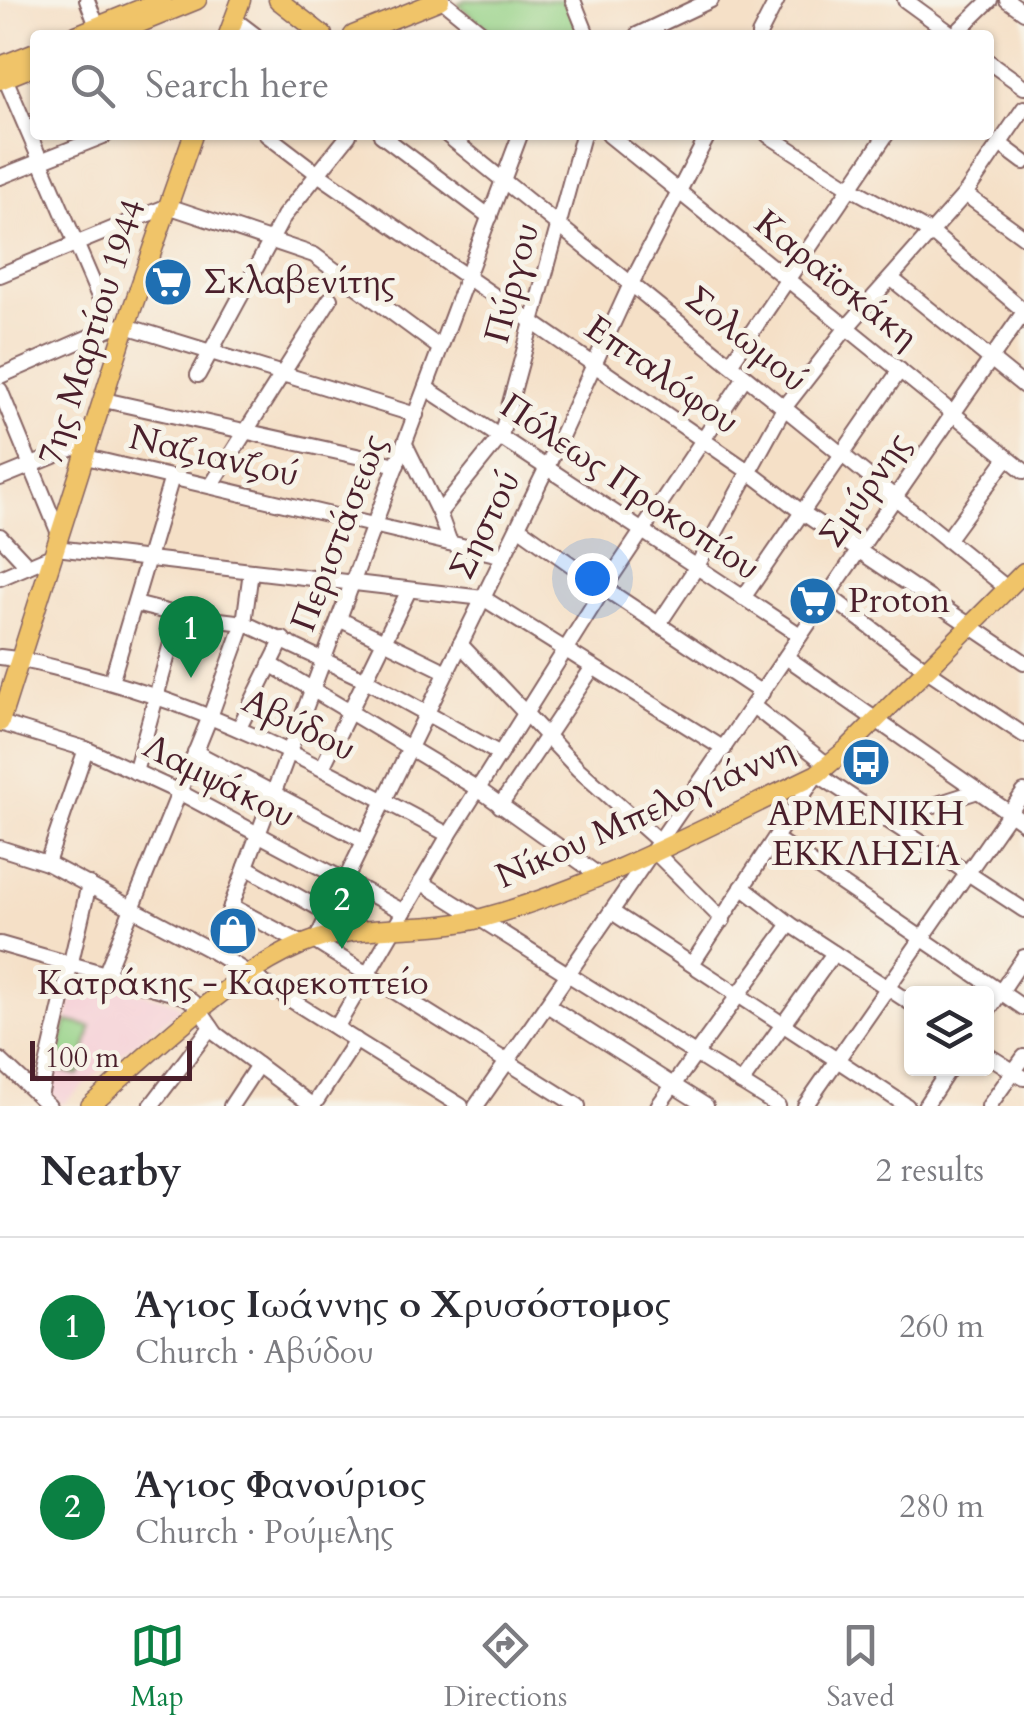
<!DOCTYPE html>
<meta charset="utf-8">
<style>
body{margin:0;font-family:Cardo,serif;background:#f2f2f3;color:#2b2b33}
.controls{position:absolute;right:30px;bottom:30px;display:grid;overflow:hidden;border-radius:10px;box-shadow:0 2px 8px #0004}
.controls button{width:90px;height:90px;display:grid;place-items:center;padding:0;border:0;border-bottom:2px solid #e1e1e2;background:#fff;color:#2b2b33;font:50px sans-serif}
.scale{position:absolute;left:30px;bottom:25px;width:162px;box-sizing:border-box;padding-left:10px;border:5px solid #4a1f2b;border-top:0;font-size:28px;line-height:35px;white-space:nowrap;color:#4a1f2b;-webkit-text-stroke:8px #f7f3e8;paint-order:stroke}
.you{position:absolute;left:592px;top:578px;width:35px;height:35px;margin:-25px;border:8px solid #fff;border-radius:50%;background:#1a73e8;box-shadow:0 0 0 15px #1a73e833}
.badge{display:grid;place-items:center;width:65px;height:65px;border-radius:50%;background:#0b8043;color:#fff;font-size:32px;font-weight:700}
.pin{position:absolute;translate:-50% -82px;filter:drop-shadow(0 2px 5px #0008)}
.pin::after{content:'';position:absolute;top:52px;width:35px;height:30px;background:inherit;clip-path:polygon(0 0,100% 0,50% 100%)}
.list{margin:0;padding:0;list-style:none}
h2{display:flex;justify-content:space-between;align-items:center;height:130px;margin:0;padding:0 40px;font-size:42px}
h2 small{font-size:32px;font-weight:400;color:#7c7c81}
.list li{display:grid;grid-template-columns:65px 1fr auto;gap:30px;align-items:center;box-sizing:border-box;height:180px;padding:0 40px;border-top:2px solid #e1e1e2}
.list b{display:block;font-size:38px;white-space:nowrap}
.list p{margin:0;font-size:32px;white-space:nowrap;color:#7c7c81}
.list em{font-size:32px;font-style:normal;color:#7c7c81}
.icon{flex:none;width:55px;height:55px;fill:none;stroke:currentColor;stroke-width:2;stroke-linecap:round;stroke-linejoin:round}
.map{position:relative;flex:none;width:1024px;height:1106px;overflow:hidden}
.search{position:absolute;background:#fff;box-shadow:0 2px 8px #0004;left:30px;right:30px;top:30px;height:110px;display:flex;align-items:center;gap:25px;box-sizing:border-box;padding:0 35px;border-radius:10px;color:#7c7c81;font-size:38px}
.sheet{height:490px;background:#fff}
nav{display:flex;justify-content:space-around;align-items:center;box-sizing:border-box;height:140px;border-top:2px solid #e1e1e2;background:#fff;font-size:28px;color:#7c7c81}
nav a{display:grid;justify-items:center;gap:5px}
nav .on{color:#0b8043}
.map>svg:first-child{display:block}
</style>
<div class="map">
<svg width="1024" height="1106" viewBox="0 0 1024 1106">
<rect width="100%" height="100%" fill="#f7f3e8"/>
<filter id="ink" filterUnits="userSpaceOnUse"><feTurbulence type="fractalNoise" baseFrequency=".01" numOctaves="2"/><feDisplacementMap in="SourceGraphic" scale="20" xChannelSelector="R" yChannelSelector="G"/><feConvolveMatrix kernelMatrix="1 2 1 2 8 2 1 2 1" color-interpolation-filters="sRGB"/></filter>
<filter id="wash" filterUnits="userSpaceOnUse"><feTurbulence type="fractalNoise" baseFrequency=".0048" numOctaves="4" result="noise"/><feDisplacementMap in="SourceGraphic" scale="40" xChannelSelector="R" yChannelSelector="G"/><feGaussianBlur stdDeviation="2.25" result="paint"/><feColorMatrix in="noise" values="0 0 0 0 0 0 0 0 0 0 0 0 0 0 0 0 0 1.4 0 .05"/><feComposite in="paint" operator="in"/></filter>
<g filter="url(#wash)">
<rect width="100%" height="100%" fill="#f5e0c7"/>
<polygon fill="#f6cfd7" points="78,974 177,1003 181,1009 109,1063 62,1105 48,1090"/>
<g fill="#95d287" stroke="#707859" stroke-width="2.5">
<polygon points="466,0 568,0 582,35 495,35 457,4"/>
<polygon points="67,1021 91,1027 79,1075 54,1069"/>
</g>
</g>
<g filter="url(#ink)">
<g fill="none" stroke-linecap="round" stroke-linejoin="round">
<g stroke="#866362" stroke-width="18">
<g id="minor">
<polyline points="87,0 97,26"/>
<polyline points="442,0 485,35"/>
<polyline points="573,0 587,35"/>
<polyline points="905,0 953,35"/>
<polyline points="1007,0 1024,12"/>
<polyline points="234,19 255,35"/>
<polyline points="637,35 711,0"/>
<polyline points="759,35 777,0"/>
<polyline points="954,35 990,0"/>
<polyline points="989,62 1024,87"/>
<polyline points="5,78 112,327"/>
<polyline points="267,135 318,174 748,471 803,513 1024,662"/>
<polyline points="381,135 490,217"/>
<polyline points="447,135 1008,589"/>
<polyline points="609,135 1024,471"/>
<polyline points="768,135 851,188 932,233 1024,311"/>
<polyline points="1000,144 1024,162"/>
<polyline points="0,177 106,135"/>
<polyline points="965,194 1024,237"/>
<polyline points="0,275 168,206 314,255 440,348"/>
<polyline points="892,279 1024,386"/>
<polyline points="730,364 886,135"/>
<polyline points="198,375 284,216 349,135"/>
<polyline points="0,376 112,327 126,326 416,415"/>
<polyline points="426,388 800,635"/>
<polyline points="0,390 60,536"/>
<polyline points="104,400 397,465"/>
<polyline points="405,444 439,513 450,543"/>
<polyline points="86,457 504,556"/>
<polyline points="0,478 91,441"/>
<polyline points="211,486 330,299"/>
<polyline points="439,513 501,436 583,135"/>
<polyline points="518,527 604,588 762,693"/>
<polyline points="0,536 28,566"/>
<polyline points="947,540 1007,458"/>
<polyline points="56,548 483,598 724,749"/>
<polyline points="0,578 54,555"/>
<polyline points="828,595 927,670 1024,735"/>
<polyline points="743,598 900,370"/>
<polyline points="135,604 179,615 244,623 366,680 500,754"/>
<polyline points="339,619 447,672"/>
<polyline points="658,625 696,568 784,408 848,326 965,194 1024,108"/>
<polyline points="460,644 578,769 661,843"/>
<path d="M 0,657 C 31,660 60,669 90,677 C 222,711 329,772 449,835"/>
<polyline points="786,657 1024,823"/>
<polyline points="270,664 478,789 600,876"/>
<polyline points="111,682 172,477"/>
<polyline points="753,706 829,766"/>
<polyline points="0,723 86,749 179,792 404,912"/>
<polyline points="239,728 283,639"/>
<polyline points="195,752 364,841"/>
<polyline points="322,768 409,590"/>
<polyline points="135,772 179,615"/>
<polyline points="500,806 593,667"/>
<polyline points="887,820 978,791"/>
<polyline points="776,839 1024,1008"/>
<polyline points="0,848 47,863 214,952 461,1106"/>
<polyline points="655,852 723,920"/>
<polyline points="47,863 86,749"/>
<polyline points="246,867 329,914"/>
<polyline points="421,882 778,1106"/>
<polyline points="742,887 790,924 912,1004"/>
<polyline points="231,906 303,944"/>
<polyline points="612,912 907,1106"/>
<polyline points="316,940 547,467 631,284 708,135"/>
<polyline points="314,941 578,1106"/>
<polyline points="0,944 186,997 196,1005 216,1034 313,1106"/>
<polyline points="214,952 520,135"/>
<polyline points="692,964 817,774 1024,910"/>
<polyline points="105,975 211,714 244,623 251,571"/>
<polyline points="547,1005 706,1106"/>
<polyline points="986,1014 1024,957"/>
<polyline points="336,1028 449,835 604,588 745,377"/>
<polyline points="986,1054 1024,1078"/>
<polyline points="0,1060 49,1106"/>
<polyline points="741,1083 834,953"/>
<polyline points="40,1096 89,884"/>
<polyline points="151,1106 211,1027"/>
<polyline points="231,1106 258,1065"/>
<polyline points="313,1106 356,1040"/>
<path d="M 476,1106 C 661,843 839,575 1024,312"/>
<polyline points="658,1106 790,924"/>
<polyline points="805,1106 1024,792"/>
<polyline points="925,1106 950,1068"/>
<polyline points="989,1106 1024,1057"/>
</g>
</g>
<g stroke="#866362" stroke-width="21">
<g id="major">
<polyline points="278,0 323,35"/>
<polyline points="76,35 162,0"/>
<polyline points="111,35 197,0"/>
<polyline points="228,35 241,0"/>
<polyline points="353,35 440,0"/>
<polyline points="0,66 35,52"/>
<polyline points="0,80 35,66"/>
<polyline points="0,722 126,326 193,135"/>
<path d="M 90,1106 C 150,1053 228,976 301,945 C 358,921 423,934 482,918 C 599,886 708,826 817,774 L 847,749 L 1024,572"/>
</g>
</g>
<use href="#minor" stroke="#fff" stroke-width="14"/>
<use href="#major" stroke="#f0c469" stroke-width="18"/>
</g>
</g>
<defs>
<g id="supermarket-disc" transform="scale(2.5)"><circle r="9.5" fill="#1f6fb2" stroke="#f7f3e8"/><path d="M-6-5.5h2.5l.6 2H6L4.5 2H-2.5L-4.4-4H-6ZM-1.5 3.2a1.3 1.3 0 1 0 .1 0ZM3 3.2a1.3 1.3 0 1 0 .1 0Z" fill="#fff"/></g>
<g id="bus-disc" transform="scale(2.5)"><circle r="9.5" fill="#1f6fb2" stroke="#f7f3e8"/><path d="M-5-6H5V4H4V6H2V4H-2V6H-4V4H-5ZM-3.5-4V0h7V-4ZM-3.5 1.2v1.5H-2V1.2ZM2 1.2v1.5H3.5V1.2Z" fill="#fff"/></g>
<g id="shop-disc" transform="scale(2.5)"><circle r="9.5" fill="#1f6fb2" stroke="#f7f3e8"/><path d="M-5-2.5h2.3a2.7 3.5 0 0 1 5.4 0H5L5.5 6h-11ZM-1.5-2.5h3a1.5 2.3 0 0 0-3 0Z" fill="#fff"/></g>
</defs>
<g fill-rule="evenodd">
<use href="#supermarket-disc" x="168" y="282"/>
<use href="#supermarket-disc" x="813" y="601"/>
<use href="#bus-disc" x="866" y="762"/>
<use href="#shop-disc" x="233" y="931"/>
</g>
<g text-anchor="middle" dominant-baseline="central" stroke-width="10" stroke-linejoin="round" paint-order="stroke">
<g font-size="35" fill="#4a1f2b" stroke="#f7f3e8">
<text transform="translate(836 280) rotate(39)">Καραϊσκάκη</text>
<text transform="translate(512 283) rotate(-75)">Πύργου</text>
<text transform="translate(92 332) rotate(-72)">7ης Μαρτίου 1944</text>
<text transform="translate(746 339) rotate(39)">Σολωμού</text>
<text transform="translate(662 375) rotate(35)">Επταλόφου</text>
<text transform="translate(214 456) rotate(13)">Ναζιανζού</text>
<text transform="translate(630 487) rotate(34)">Πόλεως Προκοπίου</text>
<text transform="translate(865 490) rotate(-55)">Σμύρνης</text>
<text transform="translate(485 525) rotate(-64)">Σηστού</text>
<text transform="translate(339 533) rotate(-69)">Περιστάσεως</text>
<text transform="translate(299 725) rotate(26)">Αβύδου</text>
<text transform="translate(219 781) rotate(27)">Λαμψάκου</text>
<text transform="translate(645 813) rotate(-24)">Νίκου Μπελογιάννη</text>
</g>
<g font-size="35" fill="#4a1f2b" stroke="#f7f3e8" text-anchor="start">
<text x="203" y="282">Σκλαβενίτης</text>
<text x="848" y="601">Proton</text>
<text x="866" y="814" text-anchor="middle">ΑΡΜΕΝΙΚΗ<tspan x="866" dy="40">ΕΚΚΛΗΣΙΑ</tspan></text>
<text x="233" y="983" text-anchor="middle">Κατράκης - Καφεκοπτείο</text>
</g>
</g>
</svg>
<div class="controls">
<button><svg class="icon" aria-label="layers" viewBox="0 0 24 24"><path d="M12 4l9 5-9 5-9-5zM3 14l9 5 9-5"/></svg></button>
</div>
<div class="scale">100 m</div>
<div class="you"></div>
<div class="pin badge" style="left:191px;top:678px">1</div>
<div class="pin badge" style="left:342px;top:949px">2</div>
<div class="search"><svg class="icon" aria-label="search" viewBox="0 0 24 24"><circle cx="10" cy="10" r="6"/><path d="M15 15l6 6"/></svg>Search here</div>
</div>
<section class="sheet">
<h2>Nearby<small>2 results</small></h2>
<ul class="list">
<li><span class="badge">1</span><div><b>Άγιος Ιωάννης ο Χρυσόστομος</b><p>Church · Αβύδου</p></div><em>260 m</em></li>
<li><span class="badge">2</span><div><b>Άγιος Φανούριος</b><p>Church · Ρούμελης</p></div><em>280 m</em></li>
</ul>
</section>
<nav>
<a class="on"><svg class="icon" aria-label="map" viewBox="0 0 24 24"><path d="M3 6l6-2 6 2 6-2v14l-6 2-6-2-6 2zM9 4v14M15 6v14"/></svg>Map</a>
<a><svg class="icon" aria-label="directions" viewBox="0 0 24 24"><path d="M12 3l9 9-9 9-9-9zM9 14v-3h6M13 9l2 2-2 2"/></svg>Directions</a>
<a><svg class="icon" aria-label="saved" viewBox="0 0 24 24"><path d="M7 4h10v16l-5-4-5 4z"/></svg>Saved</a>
</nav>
